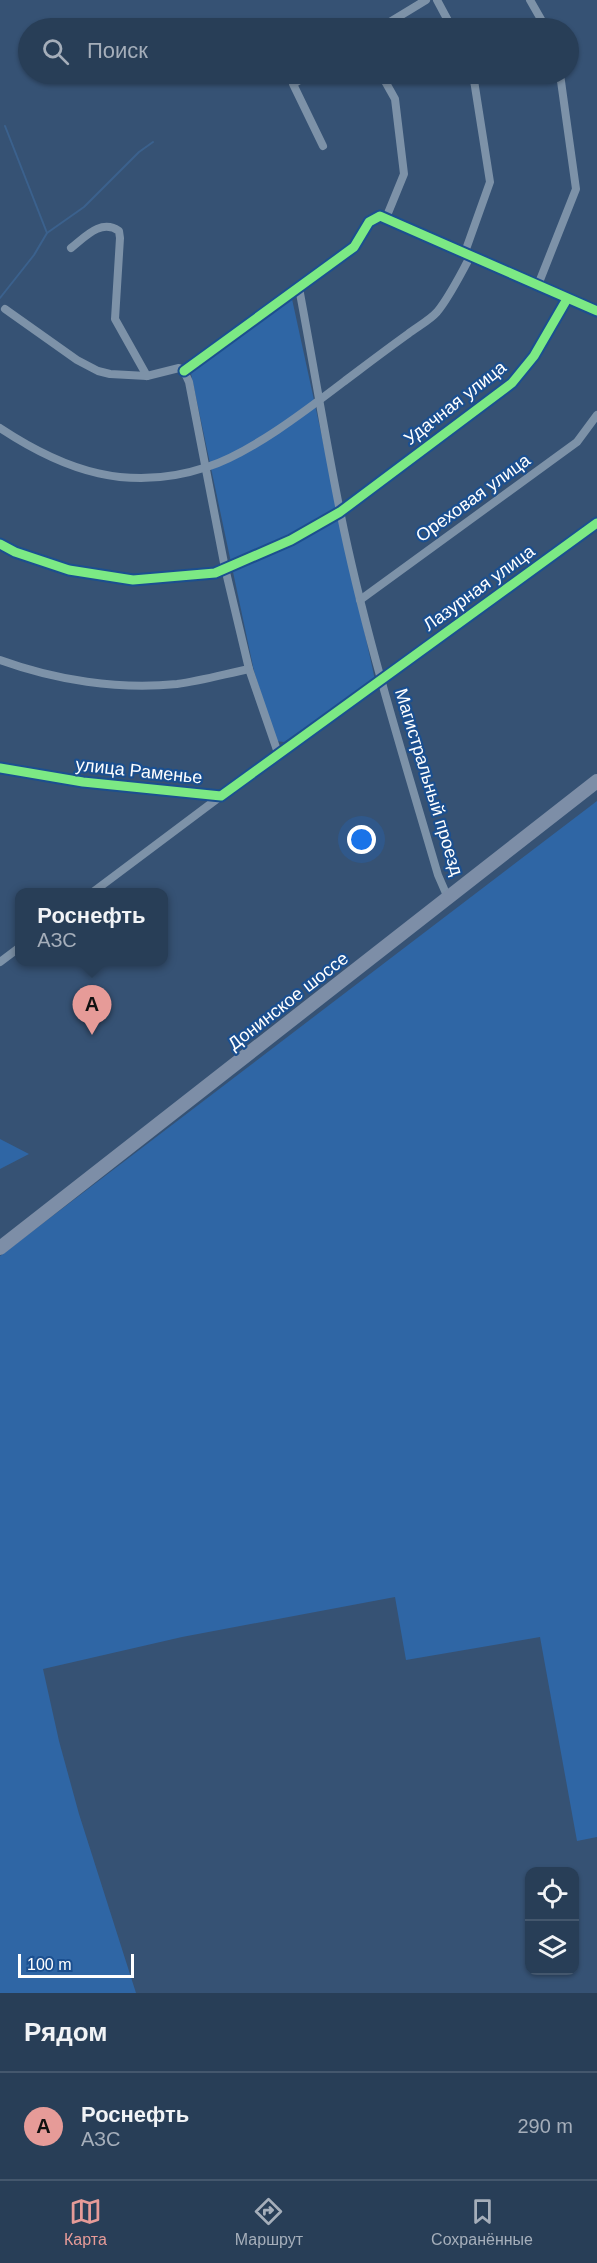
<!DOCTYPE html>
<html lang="ru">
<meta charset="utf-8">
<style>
body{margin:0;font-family:Arial,sans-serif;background:#344961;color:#f1f3f6}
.controls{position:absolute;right:18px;bottom:18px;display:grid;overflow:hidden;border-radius:12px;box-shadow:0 2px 4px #0004}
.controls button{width:54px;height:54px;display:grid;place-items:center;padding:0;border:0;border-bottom:2px solid #44576d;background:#283e57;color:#f1f3f6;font:30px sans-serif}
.scale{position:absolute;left:18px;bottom:15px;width:116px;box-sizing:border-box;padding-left:6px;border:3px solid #fff;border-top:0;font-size:16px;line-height:21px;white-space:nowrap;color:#fff;-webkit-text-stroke:4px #1b4f8f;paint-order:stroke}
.you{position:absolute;left:362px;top:840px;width:21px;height:21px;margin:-15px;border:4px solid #fff;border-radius:50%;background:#1a73e8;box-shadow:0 0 0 9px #1a73e833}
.badge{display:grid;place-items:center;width:39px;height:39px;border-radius:50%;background:#e69b98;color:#111;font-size:20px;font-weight:700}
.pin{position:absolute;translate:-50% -50px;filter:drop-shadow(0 2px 3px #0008)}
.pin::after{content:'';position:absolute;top:32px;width:21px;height:18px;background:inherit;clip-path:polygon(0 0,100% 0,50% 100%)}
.popup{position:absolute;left:15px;top:888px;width:153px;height:78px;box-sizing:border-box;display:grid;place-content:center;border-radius:12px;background:#283e57;filter:drop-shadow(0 2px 4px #0005);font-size:20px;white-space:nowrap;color:#a5aeba}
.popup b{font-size:22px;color:#f1f3f6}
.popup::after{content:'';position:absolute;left:50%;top:100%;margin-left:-12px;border:12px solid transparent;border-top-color:#283e57}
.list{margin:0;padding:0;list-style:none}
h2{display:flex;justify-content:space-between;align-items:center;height:78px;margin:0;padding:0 24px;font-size:26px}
h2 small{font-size:20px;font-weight:400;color:#a5aeba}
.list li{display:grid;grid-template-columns:39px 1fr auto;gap:18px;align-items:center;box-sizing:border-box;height:108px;padding:0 24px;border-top:2px solid #44576d}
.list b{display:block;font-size:22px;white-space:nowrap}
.list p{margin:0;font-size:20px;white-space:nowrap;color:#a5aeba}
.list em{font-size:20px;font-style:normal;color:#a5aeba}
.icon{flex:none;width:33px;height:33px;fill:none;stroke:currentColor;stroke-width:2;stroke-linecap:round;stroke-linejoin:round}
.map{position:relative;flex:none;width:597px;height:1993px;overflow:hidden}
.search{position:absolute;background:#283e57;box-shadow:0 2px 4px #0004;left:18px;right:18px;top:18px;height:66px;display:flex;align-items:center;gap:15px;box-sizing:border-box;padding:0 21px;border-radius:33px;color:#a5aeba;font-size:22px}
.sheet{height:186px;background:#283e57}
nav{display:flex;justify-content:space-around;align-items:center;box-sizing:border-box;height:84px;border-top:2px solid #44576d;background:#283e57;font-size:16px;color:#a5aeba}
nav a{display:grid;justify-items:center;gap:3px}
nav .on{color:#e69b98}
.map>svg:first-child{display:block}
</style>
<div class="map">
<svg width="597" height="1993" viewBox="0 0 597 1993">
<rect width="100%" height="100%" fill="#365274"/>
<g fill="#2f66a5">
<polygon points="292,299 375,680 284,742 276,741 254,671 190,369"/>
<polygon points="597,801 597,1837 577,1841 540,1637 406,1660 395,1597 182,1637 43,1669 59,1741 79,1814 136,1993 0,1993 0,1256"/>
<polygon points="0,1139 29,1154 0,1169"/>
</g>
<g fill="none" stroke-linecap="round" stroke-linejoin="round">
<g stroke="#3b618d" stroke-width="2">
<polyline points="47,233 84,207 139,152 153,142"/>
<polyline points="0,298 34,255 47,233 5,126"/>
</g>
<g stroke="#7d92a8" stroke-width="8">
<polyline points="437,0 452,28"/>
<polyline points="530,0 546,28"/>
<polyline points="380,28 426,0"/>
<polyline points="310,74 293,84 323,146"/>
<polyline points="381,74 395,99 404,174 386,218"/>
<path d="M 71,248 C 84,238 101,218 119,231 L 120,238 L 115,319 L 147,376"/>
<polyline points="465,252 490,182 473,74"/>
<polyline points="538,285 576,189 560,74"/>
<path d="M 299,288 C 313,362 325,437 340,511 C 365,635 403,755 438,875 L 448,898"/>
<polyline points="5,309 77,360 98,371 110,374 147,376 179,368 184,371"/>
<polyline points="184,371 354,247 369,222 380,216 597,311"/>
<polyline points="184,371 189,382 225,568 249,669 278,753"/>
<path d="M 0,428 C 65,471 129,493 207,467 C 251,453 308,409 346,380 C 366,365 387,349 408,334 C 417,327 430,320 437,312 C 450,296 460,275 470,257"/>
<polyline points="0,544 15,552 69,570 133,580 215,573 291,540 340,512 512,383 534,356 567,299"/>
<polyline points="360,600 577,442 597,415"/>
<path d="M 0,660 C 55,680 118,690 177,684 C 201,681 225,674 249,669"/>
<polyline points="0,768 83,782 221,796 597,523"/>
<polyline points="93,892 221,796"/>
<polyline points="0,962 20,947"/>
</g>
<polyline stroke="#7d8ea7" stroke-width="14" points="0,1248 597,781"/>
<g stroke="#1b4f8f" stroke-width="13">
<g id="cycleway">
<polyline points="184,371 354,247 369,222 380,216 597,311"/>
<polyline points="0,544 15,552 69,570 133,580 215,573 291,540 340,512 512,383 534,356 567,299"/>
<polyline points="0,768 83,782 221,796 597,523"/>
</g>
</g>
<use href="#cycleway" stroke="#7ce984" stroke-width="9"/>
</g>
<g text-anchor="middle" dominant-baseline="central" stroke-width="4.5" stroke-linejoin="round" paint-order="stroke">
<g font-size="18" fill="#fff" stroke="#1b4f8f">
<text transform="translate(455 403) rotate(-38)">Удачная улица</text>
<text transform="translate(473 498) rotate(-36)">Ореховая улица</text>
<text transform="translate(479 588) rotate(-36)">Лазурная улица</text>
<text transform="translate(139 771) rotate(6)">улица Раменье</text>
<text transform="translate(429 782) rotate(73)">Магистральный проезд</text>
<text transform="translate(288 1001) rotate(-38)">Донинское шоссе</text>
</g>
</g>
</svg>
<div class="controls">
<button><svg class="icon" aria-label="locate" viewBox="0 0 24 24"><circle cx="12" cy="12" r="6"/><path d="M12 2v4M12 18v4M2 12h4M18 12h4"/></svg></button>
<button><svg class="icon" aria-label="layers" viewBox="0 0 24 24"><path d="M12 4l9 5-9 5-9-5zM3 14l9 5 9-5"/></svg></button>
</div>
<div class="scale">100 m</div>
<div class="you"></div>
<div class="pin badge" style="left:92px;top:1035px">A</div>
<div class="popup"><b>Роснефть</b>АЗС</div>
<div class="search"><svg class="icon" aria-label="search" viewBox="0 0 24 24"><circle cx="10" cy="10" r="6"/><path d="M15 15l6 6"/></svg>Поиск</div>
</div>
<section class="sheet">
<h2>Рядом<small></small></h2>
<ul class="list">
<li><span class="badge">A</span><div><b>Роснефть</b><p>АЗС</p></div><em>290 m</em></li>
</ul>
</section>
<nav>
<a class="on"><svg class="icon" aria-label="map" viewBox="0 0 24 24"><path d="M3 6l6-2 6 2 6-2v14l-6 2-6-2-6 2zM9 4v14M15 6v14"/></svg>Карта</a>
<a><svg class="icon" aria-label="directions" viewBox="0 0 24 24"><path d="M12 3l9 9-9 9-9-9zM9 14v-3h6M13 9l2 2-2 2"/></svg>Маршрут</a>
<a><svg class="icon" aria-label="saved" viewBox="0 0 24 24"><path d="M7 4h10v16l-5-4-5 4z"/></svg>Сохранённые</a>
</nav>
